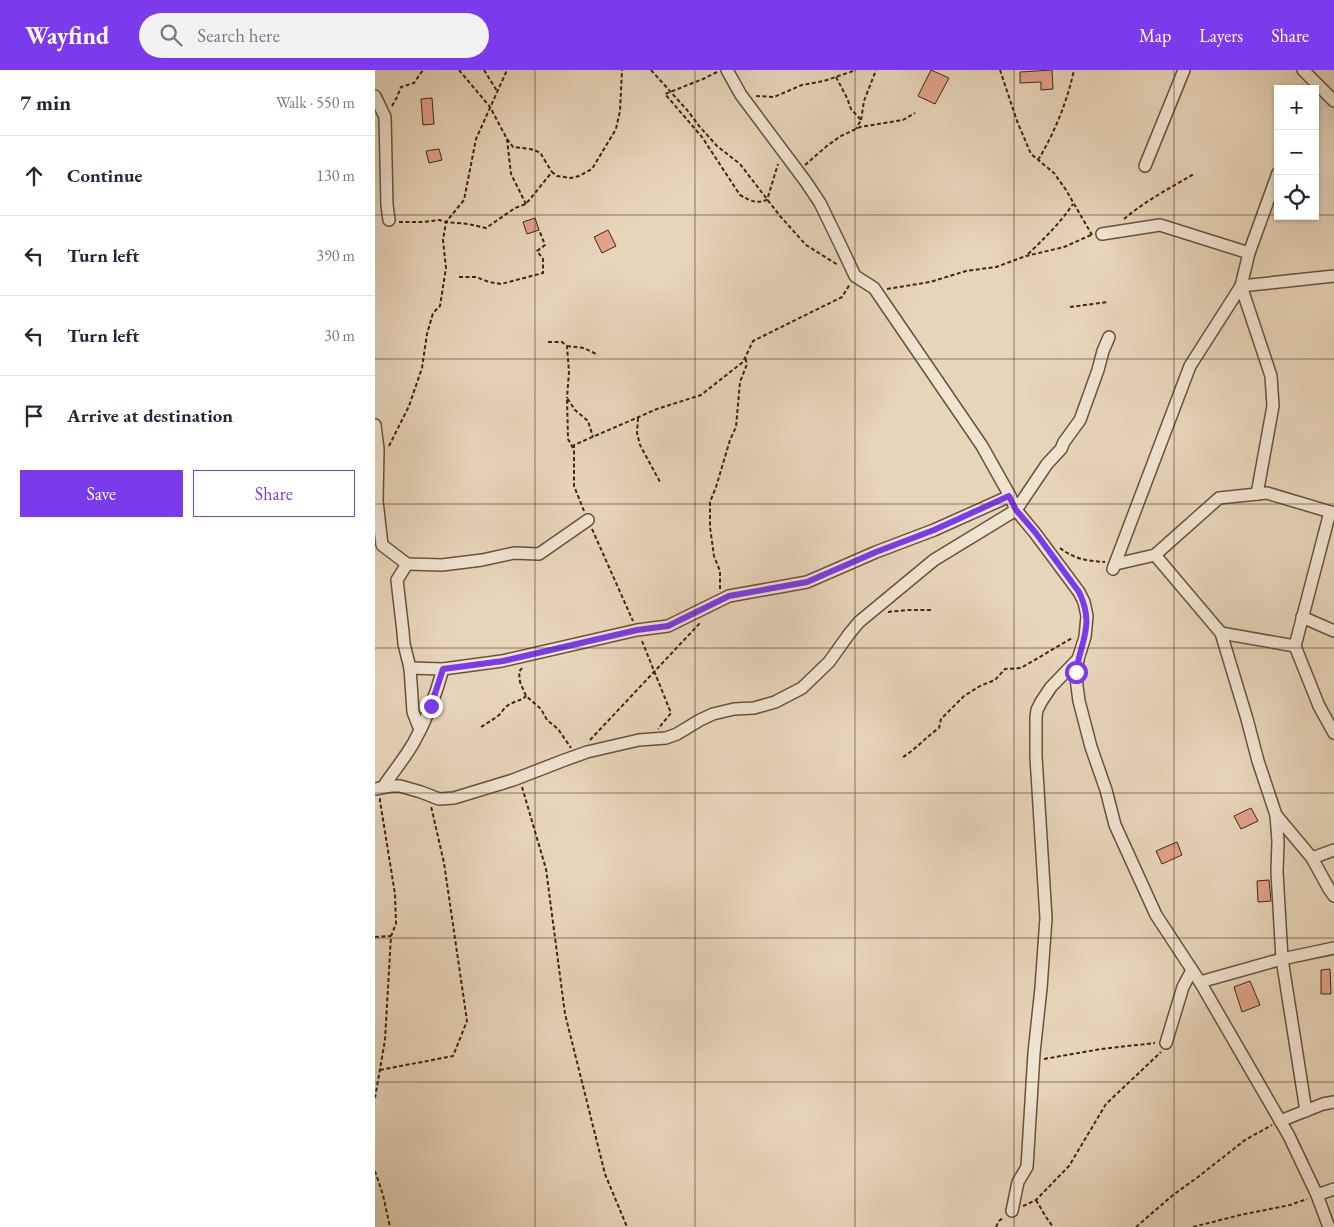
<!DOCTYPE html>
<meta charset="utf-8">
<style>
body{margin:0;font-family:"EB Garamond",serif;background:#f2f2f3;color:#1f2937}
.controls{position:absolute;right:15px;top:15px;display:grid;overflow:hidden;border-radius:0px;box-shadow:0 1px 4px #0004}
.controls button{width:45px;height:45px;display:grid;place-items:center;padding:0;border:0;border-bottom:1px solid #e0e1e3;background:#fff;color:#1f2937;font:25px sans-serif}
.stop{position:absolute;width:15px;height:15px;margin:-11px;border:4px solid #7c3aed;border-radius:50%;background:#fff}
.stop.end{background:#7c3aed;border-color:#fff;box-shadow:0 1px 5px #0008}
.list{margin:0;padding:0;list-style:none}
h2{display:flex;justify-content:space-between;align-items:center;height:65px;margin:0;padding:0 20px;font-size:21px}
h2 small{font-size:16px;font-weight:400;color:#747a83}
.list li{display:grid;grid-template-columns:32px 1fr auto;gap:15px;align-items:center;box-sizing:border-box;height:80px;padding:0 20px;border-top:1px solid #e0e1e3}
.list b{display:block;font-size:19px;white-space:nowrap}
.list em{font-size:16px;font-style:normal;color:#747a83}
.actions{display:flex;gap:10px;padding:15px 20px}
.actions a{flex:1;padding:11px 0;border:1px solid #7c3aed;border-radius:0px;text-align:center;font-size:18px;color:#7c3aed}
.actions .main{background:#7c3aed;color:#fff}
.icon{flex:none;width:28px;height:28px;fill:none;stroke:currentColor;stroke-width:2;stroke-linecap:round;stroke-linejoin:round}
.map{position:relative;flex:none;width:959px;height:1157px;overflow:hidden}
header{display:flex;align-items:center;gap:30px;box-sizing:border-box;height:70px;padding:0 25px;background:#7c3aed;color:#fff}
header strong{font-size:24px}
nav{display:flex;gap:28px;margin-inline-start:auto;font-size:18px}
.search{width:350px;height:45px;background:#f2f2f3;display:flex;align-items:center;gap:12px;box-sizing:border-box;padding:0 18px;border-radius:28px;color:#747a83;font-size:19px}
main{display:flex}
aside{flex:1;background:#fff}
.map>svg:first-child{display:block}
</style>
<header>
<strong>Wayfind</strong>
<div class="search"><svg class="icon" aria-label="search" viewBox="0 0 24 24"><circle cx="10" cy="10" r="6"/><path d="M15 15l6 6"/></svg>Search here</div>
<nav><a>Map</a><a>Layers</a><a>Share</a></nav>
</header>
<main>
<aside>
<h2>7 min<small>Walk · 550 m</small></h2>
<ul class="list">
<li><svg class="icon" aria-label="ahead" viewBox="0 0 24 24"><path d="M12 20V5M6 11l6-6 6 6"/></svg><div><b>Continue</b></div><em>130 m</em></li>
<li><svg class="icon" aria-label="left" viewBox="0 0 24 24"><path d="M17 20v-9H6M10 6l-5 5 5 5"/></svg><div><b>Turn left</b></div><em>390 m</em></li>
<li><svg class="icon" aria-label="left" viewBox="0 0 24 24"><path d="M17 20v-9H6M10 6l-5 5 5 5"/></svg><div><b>Turn left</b></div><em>30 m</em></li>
<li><svg class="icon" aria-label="arrive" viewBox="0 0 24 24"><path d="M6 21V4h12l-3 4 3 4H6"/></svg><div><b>Arrive at destination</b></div></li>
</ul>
<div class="actions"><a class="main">Save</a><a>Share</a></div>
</aside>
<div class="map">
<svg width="959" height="1157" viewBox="0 0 959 1157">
<rect width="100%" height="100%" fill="#e7d5ba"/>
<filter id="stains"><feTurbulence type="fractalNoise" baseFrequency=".004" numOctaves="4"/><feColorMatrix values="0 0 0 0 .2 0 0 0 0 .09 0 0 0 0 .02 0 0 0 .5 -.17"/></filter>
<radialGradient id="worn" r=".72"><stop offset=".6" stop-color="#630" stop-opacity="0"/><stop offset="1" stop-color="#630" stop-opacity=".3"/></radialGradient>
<g fill="#e3a289" stroke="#40260d">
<polygon points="556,0 574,8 560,34 543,26"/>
<polygon points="677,0 678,19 666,20 666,12 645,13 645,2"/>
<polygon points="57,28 59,54 48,55 46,29"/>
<polygon points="64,79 67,90 54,93 51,81"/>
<polygon points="160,148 164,160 152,164 148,152"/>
<polygon points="233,160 241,176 227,183 219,167"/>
<polygon points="876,738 883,751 866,759 859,746"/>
<polygon points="802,772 807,785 787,794 781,781"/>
<polygon points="894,810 896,831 883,832 882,811"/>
<polygon points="955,899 956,924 946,924 946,900"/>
<polygon points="875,911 885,935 867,942 859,917"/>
</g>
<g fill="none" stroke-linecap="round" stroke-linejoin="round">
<g stroke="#6a5238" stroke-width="14">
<g id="minor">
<polyline points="352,0 366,25 431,112 445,133 464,172 480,206 499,218 607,376 635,426 641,440 660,463 704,522 709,532 712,546 710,567 703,589 701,602 702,616 704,631 716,677 731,720 740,755 781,845 825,912 914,1066 942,1125 954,1157"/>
<polyline points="928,0 959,31"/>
<polyline points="0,26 10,47 12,135 14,150"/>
<polyline points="770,96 809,0"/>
<polyline points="727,164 785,155 874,183"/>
<polyline points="0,355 3,379 2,431 7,475 32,494 67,495 107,490 139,483 164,484 213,450"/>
<polyline points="882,424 898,336 896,306 866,216 959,206"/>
<polyline points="955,442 920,576 944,636 959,663"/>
<polyline points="780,485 846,563 872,649 883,691 901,745 903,771 902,802 907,889 931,1041"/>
<polyline points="32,494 22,510 28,562 29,574 35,598 38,642 45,660"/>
<polyline points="741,494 780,485 844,428 892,423 959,443"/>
<polyline points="738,499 815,296 866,216 874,183 903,103"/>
<polyline points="927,547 959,561"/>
<polyline points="846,563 920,576"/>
<polyline points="35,598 68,599 127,591 262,560 293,556 354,526 432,512 501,482 559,460 635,426"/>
<path d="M 8,717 C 18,702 30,688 39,672 C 52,649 61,624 68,599"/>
<polyline points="0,719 16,716 25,716 46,722 64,729 79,728 138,710 187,691 212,682 264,670 291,668 302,664 325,650 338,644 359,639 379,638 400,632 427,618 454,592 474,564 484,552 559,490 641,440 672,394 686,379 689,372 705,350 723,300 728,281 734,267"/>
<polyline points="901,745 937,788 954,819 959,826"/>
<polyline points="937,788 959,780"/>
<polyline points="825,912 907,889 959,878"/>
<polyline points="791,973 808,917 817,900"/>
<polyline points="905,1051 948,1034 959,1032"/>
<polyline points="942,1125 959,1119"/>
<polyline points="637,1141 643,1112 652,1097 659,983 666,918 671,848 661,687 661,647 662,640 666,632 676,617 703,589"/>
</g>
</g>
<g stroke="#40260d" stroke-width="2" stroke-dasharray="4 2.5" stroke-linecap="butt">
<polyline points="84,0 115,37 132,69 136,104 151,134"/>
<polyline points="109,0 122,21"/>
<polyline points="276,0 312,40 325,57 342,76 365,94 405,146 431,175 463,195"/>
<polyline points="625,0 642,51 656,84 679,103 691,120 717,165"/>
<path d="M 342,2 L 328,9 L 290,24 L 327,67 L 365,125 C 376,131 380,134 392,130 L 403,94"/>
<polyline points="461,7 472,28 476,39 486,50 481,59"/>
<polyline points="381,26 399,27 427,15 449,11 481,0"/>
<polyline points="17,36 22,27 26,17 39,13 48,0"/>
<polyline points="486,50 489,31 501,0"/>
<path d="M 132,69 L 138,77 C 146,78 160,78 166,84 C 169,89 173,96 177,102"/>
<path d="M 663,90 C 680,62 692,32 699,0"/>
<polyline points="430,95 453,75 466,66 485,57 528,50 540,43"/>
<path d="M 749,149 C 770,131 795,118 819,104"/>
<polyline points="24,152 47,152 64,150 71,152 93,154 111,158 140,138 151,134 177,102 182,106 196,108 204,106 217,99 241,59 245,41 247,0"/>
<path d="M 653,184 C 670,168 685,153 698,134"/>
<polyline points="84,207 101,207 114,212 126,214 168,203 168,189 162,181 170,175 164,160"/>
<polyline points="512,219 555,212 591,201 621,197 651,186 689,177 716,165"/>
<polyline points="695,237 733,232"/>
<polyline points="173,272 187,272 192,276 194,302 192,328"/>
<polyline points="192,276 209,278 223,285"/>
<polyline points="263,348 262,363 265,375 285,412"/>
<polyline points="14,376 34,336 47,298 52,264 58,243 65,236 71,198 68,170 71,152 89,130 101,69 132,0"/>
<polyline points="198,378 193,369 192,328 200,340 213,351 218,367"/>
<polyline points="209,441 199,416 199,375 282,339 326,325 368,292 378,271 467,227 475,214"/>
<polyline points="217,459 258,551"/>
<path d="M 685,478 C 699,489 712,491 730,492"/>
<polyline points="345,519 345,501 339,486 335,457 335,432 341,417 355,370 361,357 365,312 372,294 370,287"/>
<polyline points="513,542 533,540 557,540"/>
<polyline points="267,571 296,643 283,659"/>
<polyline points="147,598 144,602 145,612 151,626 166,639 172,650 183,659 196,678"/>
<path d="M 106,657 C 112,653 118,650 124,645 C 127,642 129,638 132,636 C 139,631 146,631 151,626"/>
<polyline points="215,670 325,553"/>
<path d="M 528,687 C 541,679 551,667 564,658 L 566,649 L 589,626 L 605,616 L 620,610 L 630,599 L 646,598 L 697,568"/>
<polyline points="147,717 171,799 190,944 230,1104 252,1157"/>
<polyline points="0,867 16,866"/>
<polyline points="669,989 726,979 780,973"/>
<polyline points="5,1000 78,986 92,951 69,793 56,736"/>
<polyline points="0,1028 10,970 16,866 21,854 20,824 5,731 5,728"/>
<polyline points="0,1101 8,1125 15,1157"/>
<polyline points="661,1130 671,1147 678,1157"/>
<polyline points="648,1136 661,1130 694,1096 731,1034 786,982"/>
<polyline points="621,1157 624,1151 629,1147"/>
<polyline points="761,1157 798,1125 823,1107 870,1070 897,1055"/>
<polyline points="818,1157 865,1145 915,1135 932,1129"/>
</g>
<use href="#minor" stroke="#efe4d2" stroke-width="11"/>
</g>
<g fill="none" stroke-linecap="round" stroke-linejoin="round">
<path stroke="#7c3aed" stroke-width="6" d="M 56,636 L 68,599 L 128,591 L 262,560 L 293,556 L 354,526 L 432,512 L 501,482 L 559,460 L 634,426 L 641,440 L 660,462 L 704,522 C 720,555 706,570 701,602"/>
</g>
<path fill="none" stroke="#40260d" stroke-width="1" stroke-opacity="0.55" d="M 160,0 L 160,1157M 320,0 L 320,1157M 480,0 L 480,1157M 639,0 L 639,1157M 799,0 L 799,1157M 0,145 L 903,145M 940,145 L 959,145M 0,289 L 959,289M 0,434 L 959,434M 0,578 L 959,578M 0,723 L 959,723M 0,868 L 959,868M 0,1012 L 959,1012"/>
<rect width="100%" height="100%" filter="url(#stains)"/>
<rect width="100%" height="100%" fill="url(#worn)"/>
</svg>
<div class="controls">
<button>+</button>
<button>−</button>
<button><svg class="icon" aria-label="locate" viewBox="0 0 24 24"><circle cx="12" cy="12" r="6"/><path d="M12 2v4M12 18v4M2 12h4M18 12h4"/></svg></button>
</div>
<div class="stop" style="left:701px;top:602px"></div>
<div class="stop end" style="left:56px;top:636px"></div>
</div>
</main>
